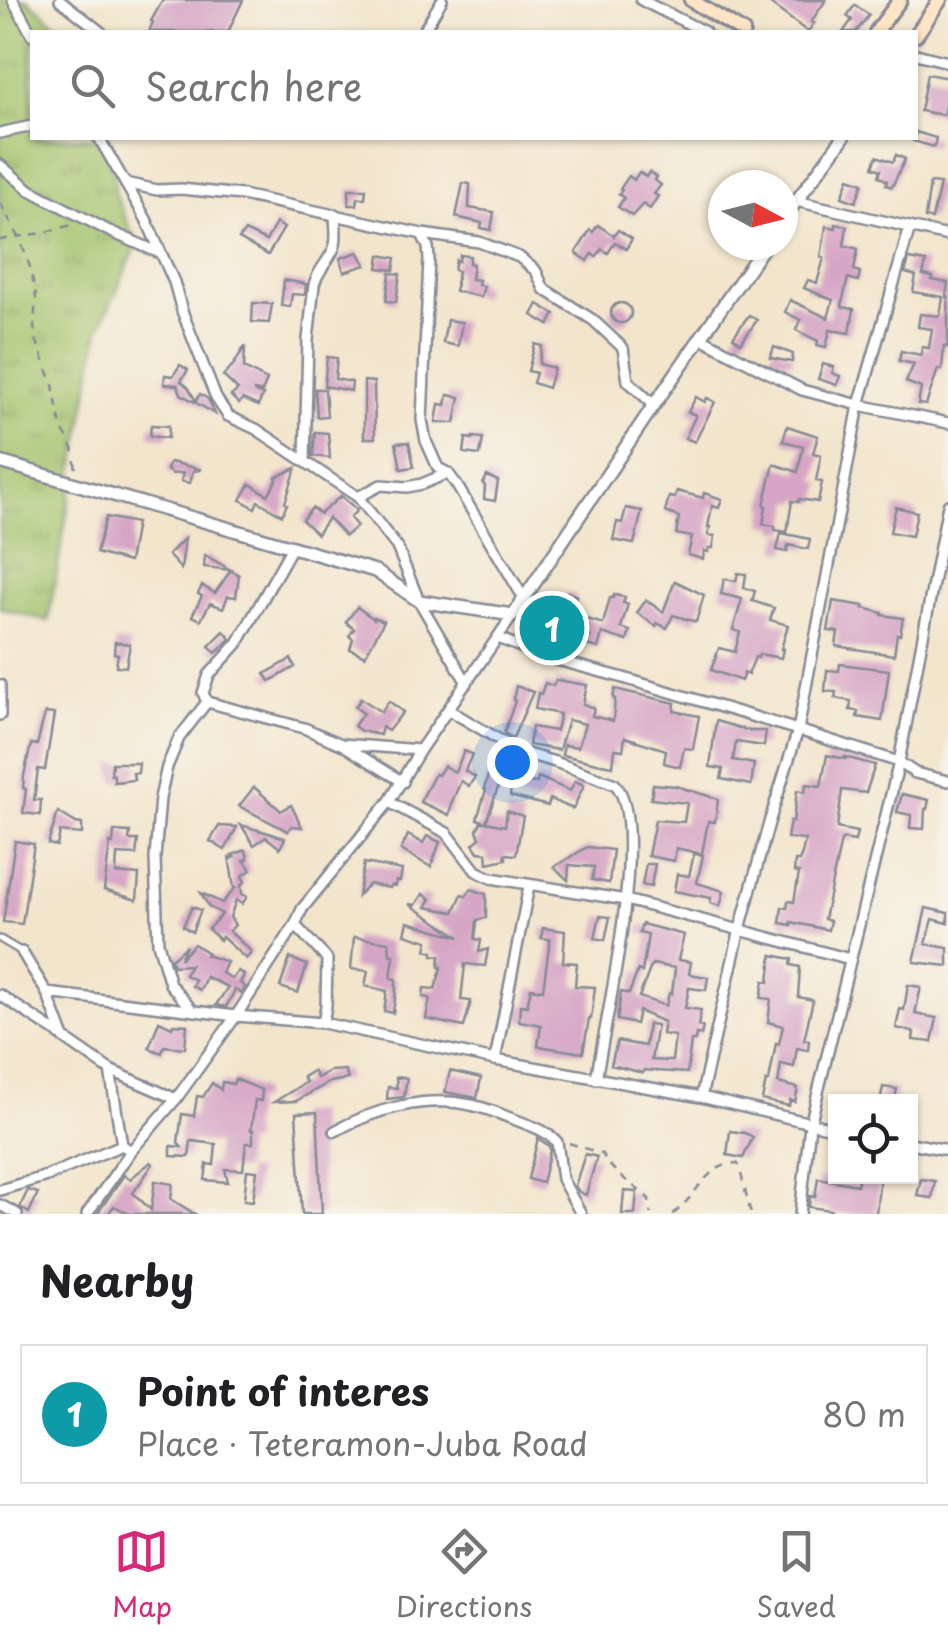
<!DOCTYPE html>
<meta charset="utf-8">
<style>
body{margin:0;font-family:"Playpen Sans",sans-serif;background:#f6f6f6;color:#202124}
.controls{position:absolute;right:30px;bottom:30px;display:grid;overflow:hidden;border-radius:0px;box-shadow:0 2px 8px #0004}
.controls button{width:90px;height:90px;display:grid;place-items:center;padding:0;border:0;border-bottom:2px solid #e0e0e0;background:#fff;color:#202124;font:50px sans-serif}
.compass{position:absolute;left:708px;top:170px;width:90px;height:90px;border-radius:50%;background:#fff;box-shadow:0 2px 8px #0004;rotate:97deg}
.you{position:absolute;left:512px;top:762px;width:35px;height:35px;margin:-25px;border:8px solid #fff;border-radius:50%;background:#1a73e8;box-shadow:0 0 0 15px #1a73e833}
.badge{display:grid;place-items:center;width:65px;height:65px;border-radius:50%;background:#db2777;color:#fff;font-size:32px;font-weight:700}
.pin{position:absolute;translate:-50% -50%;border:5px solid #fff;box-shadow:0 2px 10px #0006}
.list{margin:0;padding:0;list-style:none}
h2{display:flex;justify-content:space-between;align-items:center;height:130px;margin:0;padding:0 40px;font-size:42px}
h2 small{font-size:32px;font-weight:400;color:#757577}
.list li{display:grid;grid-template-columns:65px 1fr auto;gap:30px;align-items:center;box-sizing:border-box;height:140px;margin:0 20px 20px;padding:0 20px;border:2px solid #e0e0e0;border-radius:0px}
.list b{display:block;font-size:38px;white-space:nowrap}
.list p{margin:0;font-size:32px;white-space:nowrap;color:#757577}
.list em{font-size:32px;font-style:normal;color:#757577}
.icon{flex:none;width:55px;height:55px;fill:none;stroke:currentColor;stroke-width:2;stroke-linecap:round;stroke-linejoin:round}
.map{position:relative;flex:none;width:948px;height:1214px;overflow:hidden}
.search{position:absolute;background:#fff;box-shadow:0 2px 8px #0004;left:30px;right:30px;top:30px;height:110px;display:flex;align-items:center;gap:25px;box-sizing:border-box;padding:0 35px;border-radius:0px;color:#757577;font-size:38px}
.sheet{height:290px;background:#fff}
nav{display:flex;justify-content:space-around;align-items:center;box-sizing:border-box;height:140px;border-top:2px solid #e0e0e0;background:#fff;font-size:28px;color:#757577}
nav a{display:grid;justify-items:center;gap:5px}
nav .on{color:#db2777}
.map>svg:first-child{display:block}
</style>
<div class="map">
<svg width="948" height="1214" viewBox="0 0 948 1214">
<defs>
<pattern id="grass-tufts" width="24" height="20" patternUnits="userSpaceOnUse" patternTransform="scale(2.5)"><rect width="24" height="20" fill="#a3c36c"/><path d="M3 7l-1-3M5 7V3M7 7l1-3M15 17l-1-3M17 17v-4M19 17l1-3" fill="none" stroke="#849f5c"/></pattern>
</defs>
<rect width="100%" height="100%" fill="#f7f3e8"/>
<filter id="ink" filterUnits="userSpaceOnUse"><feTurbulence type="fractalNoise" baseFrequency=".01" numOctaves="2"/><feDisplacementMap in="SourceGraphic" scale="20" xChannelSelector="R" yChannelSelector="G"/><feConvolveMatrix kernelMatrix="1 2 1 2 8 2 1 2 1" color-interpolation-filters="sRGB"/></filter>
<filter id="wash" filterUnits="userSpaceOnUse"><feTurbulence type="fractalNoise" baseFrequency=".0048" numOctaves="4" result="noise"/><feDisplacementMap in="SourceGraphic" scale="40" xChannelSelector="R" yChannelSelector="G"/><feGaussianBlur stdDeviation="2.25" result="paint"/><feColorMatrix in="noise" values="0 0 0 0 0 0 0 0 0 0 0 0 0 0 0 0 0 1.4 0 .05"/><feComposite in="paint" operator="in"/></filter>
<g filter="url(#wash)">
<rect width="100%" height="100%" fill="#f3e5cc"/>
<polygon fill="url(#grass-tufts)" stroke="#5f7965" stroke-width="2.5" points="0,0 28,0 66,32 32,32 32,138 109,138 116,196 137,245 99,330 48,621 0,608"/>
<g id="blocks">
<g fill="#d6a5c6" fill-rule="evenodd">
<polygon points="163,0 243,0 228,32 149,32 153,22 151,21"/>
<polygon points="765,0 826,0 811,22 814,23 808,32"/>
<polygon points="855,5 869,15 856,32 843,32 852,20 847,16"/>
<polygon points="927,74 948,78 948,97 943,115 920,111"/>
<polygon points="916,132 936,138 934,147 913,141"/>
<polygon points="896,155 905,159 892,187 886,185 887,181 879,176 881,170 873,167 877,156 893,162"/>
<polygon points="639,172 646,177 649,172 656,177 654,180 661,185 654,194 658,196 650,209 643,204 632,216 618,207 624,198 619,194 622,190 620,189 629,176 634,180"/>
<polygon points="849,178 863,183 856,202 842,197"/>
<polygon points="463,183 470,184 469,208 494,212 491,230 481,228 482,223 456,217"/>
<polygon points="930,183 940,184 932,219 925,218"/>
<polygon points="349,189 366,189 365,198 358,198 357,205 349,205"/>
<polygon points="276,223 284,228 268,255 239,239 245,231 266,241"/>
<polygon points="836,224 847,226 844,245 858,249 854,270 860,272 858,281 848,278 842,303 842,307 854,309 850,333 830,330 826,347 817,345 818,341 796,330 801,320 785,312 790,300 828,318 833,300 804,288 808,280 817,283 824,258 821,257 826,226 836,228"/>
<polygon points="598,225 614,236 618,230 632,239 626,249 615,242 608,253 602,249 596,257 592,254 588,261 576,253 590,230 593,232"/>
<polygon points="358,252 366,265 344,272 340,258"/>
<polygon points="380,255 396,258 394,270 378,268"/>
<polygon points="460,255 470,256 469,263 473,264 471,279 479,280 478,285 484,286 481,297 455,291 458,271 454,270 456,260 459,261"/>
<polygon points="909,259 926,262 923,275 933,277 932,280 948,283 946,297 948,297 948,347 944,346 942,370 938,369 926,405 918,404 921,388 906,382 914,364 899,361 901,351 921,355 922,347 929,348 932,329 918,327 920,314 940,316 943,297 913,292 916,276 905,273"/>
<polygon points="390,273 400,274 396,302 386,301"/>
<polygon points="284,280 306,284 305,295 292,294 290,307 281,306"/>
<circle cx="621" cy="313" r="10"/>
<polygon points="253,303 272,304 269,323 252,322"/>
<polygon points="538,304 555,314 549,325 532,315"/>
<polygon points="749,315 757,320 741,343 733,337"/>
<polygon points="447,320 462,322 458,346 443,343"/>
<polygon points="535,344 542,346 539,364 554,368 548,388 533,383 536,373 528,371"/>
<polygon points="245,346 244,368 267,380 262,392 253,391 263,395 258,406 243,399 239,404 231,396 238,390 223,376 234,364"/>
<polygon points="774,347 793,354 792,362 770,358"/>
<polygon points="327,357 337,358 335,379 352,382 351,391 324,386"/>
<polygon points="823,364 834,367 832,373 840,376 837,385 818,379"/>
<polygon points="180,365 188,370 181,381 188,387 196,401 200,394 208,399 215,414 181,394 178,385 164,384 165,375 173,376"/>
<polygon points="364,381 374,382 375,438 364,438"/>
<polygon points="315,389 325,389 327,416 317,417"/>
<polygon points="448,395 460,397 455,423 436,422 439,404 446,405"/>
<polygon points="696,397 705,402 707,398 715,402 695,442 685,438 696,415 688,412"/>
<polygon points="151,425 169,426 168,438 150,436"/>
<polygon points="787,426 818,436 813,453 821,455 816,481 822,482 818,502 799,499 799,502 792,501 787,532 775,530 775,526 763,524 766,506 764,505 774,464 798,472 803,446 783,441"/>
<polygon points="315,432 328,433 330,458 313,456"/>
<polygon points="473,437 483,438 480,455 464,453 466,438 473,439"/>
<polygon points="409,442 414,467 401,469 396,443"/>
<polygon points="170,462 200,469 200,470 193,471 190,483 181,481 183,473 172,474 167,470"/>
<polygon points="296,468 285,503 287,504 282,515 258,501 255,508 241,500 250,484 268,495 277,480 276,477"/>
<polygon points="487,476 498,481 495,501 484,499 485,486 483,484"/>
<polygon points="677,491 703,498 704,493 722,499 719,508 712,506 708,527 710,527 708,535 715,536 713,548 709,548 708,552 704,551 703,559 688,555 692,537 676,534 679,517 665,512 669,497 675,498"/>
<polygon points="341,496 357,510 350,518 357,526 345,536 328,518 317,534 302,520 312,508 320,514"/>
<polygon points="896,507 917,512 912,536 890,532"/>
<polygon points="626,508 642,511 634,544 613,540 617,522 622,523"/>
<polygon points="106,517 136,523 129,562 96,553"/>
<polygon points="781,533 810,539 808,549 788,545 787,552 777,550"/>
<polygon points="185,538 181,569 168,555"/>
<polygon points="205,555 239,575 236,597 228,596 223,608 210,603 201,620 192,616 202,596 198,594 202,586 215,593 231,570 204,567"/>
<polygon points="738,573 746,574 744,588 755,591 752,601 774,608 770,620 788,625 781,649 783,649 781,658 759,654 758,658 755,657 748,675 744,673 741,681 711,670 719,648 735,652 740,632 733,630 742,599 721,594 724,579 736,581"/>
<polygon points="675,581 704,595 696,622 673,615 667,628 657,623 656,626 637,613 646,600 663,612"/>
<polygon points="551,592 564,598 567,592 577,596 568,613 603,624 610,598 613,598 614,595 625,597 623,603 628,604 621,628 630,631 627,641 602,633 598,648 566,640 567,635 591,637 562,625 564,620 533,613 539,596 547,600"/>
<polygon points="833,601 864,606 863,608 883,613 882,615 903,618 900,635 897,634 894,655 836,646 838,632 828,631"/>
<polygon points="357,607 374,619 374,617 384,621 365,656 350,649 353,639 349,636 354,629 346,622"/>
<polygon points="224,631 231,639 216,653 209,646"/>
<polygon points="115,642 130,644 126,667 116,666 118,654 114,653"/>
<polygon points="291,659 295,667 270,681 265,674"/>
<polygon points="840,664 889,670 882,721 857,717 858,711 850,710 851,701 835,698 836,692 825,691 827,670 839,671"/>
<polygon points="556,680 587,685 583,704 594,708 592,716 613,721 615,699 613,698 615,689 675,703 674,711 699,716 693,749 684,748 680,767 664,763 666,750 625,737 623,750 615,749 613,766 601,764 562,755 564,745 578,747 585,724 568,720 559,750 529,745 532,727 556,731 560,714 535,709 538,693 541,694 545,683 553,686"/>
<polygon points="516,686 533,692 513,738 504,733 515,701 513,700"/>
<polygon points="361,698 381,712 389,701 403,712 388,731 382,727 380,735 361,731 354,726 363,713 355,707"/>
<polygon points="45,713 54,714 45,770 38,769 34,800 41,800 40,815 23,813 26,789 23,788 24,776 31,744 37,745"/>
<polygon points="716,721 750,731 766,731 764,746 736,742 733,760 754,764 751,785 721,779 723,769 710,767"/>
<polygon points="464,751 472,754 465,771 475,777 469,786 461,781 451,804 452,804 449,815 420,802 435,774 438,775 444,766 455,772"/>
<polygon points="827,755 845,759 845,757 875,765 866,793 842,790 837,828 857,832 855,841 843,839 841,841 824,919 830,921 828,930 791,922 791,925 780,923 782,907 787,908 788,901 794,902 799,873 794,872 795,861 799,861 802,854 805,840 787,838 790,821 793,822 797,790 805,792 806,784 821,786"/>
<polygon points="112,763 139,763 138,773 133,773 134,780 114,782 114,775 111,775"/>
<polygon points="489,772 502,776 486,822 505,826 507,811 523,816 516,855 505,854 506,859 488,863 487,853 478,852 473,844 480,838 477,830 481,822 485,822 477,819 486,790 484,789"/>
<polygon points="538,777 570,791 575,781 584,785 573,809 550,799 548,806 510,796 512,780 537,783"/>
<polygon points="653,784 676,786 718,799 715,822 708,821 702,854 676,848 674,861 648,856 655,820 684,822 687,803 651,799"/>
<polygon points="254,787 281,811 291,805 302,827 291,826 288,831 239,806"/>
<polygon points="902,794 929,800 927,809 925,809 924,829 910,828 911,815 897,812"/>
<polygon points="58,812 76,823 82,824 82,834 60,832 57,846 48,844"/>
<polygon points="241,825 272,834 285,838 280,848 266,837 254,845"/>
<polygon points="219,826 237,827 225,850 210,841"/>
<polygon points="114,831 130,832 129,840 138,840 136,855 117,854 116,873 139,875 137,900 104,890 110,843 113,844"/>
<polygon points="408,835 423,843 427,836 440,842 431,867 401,850"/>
<polygon points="15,841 34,844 22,924 3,922"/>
<polygon points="587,847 613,850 609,883 592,880 594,867 569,865 568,880 554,867"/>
<polygon points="246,850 248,859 244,860 251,870 242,876 245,882 241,885 242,894 247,897 242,904 236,900 230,917 235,925 229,931 252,952 246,959 222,937 220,940 208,929 222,914 209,907 201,893 222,903 236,887 234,888 229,856 231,859 234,857 232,855"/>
<polygon points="694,854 703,855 697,883 724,891 720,906 710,903 711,898 674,891 677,874 689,876"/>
<polygon points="364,863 402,870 400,881 396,881 395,886 391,885 390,888 369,884 358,896"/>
<polygon points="646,864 655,864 651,887 642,885"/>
<polygon points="471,889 486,894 486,918 477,920 475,939 481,940 479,952 488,949 485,966 465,964 461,1000 471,1001 464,1027 426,1019 430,998 423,997 424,988 435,989 442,967 439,967 440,956 433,955 433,952 426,950 428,941 405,934 408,922 460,937 409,904 416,905 423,894 431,899 426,907 454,912 462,894 466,896"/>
<polygon points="192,907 201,910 192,932 183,926"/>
<polygon points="926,908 948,913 948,923 933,919 926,944 948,948 948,966 914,962"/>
<polygon points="600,916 610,917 605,940 595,938"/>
<path d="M 642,924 L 684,935 L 678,960 L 691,962 L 689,974 L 708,977 L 706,990 L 689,988 L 685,1008 L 701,1010 L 698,1026 L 703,1027 L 701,1035 L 696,1034 L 695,1041 L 691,1041 L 687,1073 L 644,1070 L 643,1073 L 611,1065 L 617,1041 L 645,1046 L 648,1024 L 657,1025 L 651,1060 L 672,1061 L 675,1036 L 662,1034 L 664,1022 L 639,1011 L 636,1024 L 617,1020 L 621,992 L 629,994 L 638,970 L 642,972 L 648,935 L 639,933 ZM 652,964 L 675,968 L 672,994 L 669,993 L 666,1006 L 639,997 Z"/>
<polygon points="543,928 565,931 563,962 577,963 575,986 595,987 591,1019 589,1019 583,1053 538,1046 541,1025 519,1021 520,1005 527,1006 531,988 543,990 550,939 541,938"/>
<polygon points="354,937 389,942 390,955 394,955 391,978 396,979 396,991 393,1013 384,1011 387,991 365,986 368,971 351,969"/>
<polygon points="194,944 208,953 206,955 227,962 222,973 232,979 238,971 244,975 240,983 245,987 241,993 235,990 226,1007 216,1005 228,987 206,977 200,990 192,986 195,980 185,975 190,965 173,966 171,959 186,946 180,959"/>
<polygon points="772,955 792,959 791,965 800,967 798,997 813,1000 804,1040 809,1040 808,1050 797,1048 794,1067 781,1064 778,1083 798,1088 795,1102 790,1100 789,1106 762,1100 766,1081 769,1081 776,1043 779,1044 783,1026 768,1022 771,999 761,998 764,981 769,982"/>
<polygon points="290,958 307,965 298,993 280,987"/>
<polygon points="908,985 921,987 915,1014 937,1018 932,1042 913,1040 914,1032 896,1028 900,1009 904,1010"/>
<polygon points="159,1021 172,1027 173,1024 187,1025 185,1048 164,1046 162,1053 149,1048"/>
<polygon points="345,1070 348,1079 330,1082 296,1101 274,1102 306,1082 303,1077 313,1071 317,1078 330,1071"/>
<polygon points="450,1071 481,1078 477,1098 445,1092"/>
<polygon points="402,1077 407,1078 404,1097 387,1099 388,1087 397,1088 396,1078"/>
<polygon points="235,1079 262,1090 261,1101 255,1100 251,1130 253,1130 253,1143 246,1143 243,1170 225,1169 228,1182 205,1180 207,1164 214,1165 216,1144 191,1141 189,1157 171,1156 171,1146 181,1147 178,1142 182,1114 194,1116 197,1096 203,1097 212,1083 221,1090 222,1082 233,1084"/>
<polygon points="883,1087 897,1089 894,1102 880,1102"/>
<polygon points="317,1112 322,1214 302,1214 296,1113"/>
<polygon points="730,1131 745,1133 753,1137 743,1158 727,1155"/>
<polygon points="538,1138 549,1146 550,1150 542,1183 528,1179"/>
<polygon points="585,1154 597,1157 586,1195 579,1192 575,1186"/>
<polygon points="151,1162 153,1164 133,1193 151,1210 155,1181 173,1184 171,1199 195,1214 130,1214 114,1206 108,1214 97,1214 124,1175 130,1179"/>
<polygon points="247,1170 257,1171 253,1201 244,1200"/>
<polygon points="859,1176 880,1176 876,1214 830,1214 831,1210 809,1207 810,1196 815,1197 818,1178 857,1185"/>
<polygon points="921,1179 935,1181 932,1198 917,1196"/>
<polygon points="28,1190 38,1193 29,1213 20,1207"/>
<polygon points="624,1191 637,1192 635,1214 622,1214"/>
</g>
</g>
</g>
<g filter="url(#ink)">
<use href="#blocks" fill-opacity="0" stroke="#878a95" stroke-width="2.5"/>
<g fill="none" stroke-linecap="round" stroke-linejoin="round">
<g stroke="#878a95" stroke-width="10">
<polyline id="service" points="0,939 22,952"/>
</g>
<g stroke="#878a95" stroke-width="14">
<g id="minor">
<polyline points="13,0 32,35"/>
<polyline points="60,0 101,32"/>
<polyline points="641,0 705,32"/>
<polyline points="423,32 442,0"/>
<polyline points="916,54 948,62"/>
<polyline points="0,133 32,126"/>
<polyline points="99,138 146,219 174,282 182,311 216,398 228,416 256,429 358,497 397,547 419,601 467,683"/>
<polyline points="0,165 30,190 109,231 160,253"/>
<polyline points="125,183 157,190 181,189 242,195 422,234 479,242 519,257 536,271 544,289 593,320 623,348 628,381 654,405"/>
<polyline points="796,201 948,236"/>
<polyline points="422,234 428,247 429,259 422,420 426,441 438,468 448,473 456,484 523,597"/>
<polyline points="701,338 802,390 859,405 948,423"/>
<path d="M 305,461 L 308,340 L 314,285 C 317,271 329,261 334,248 C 338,238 335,225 335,214"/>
<polyline points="358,497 381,485 407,487 422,484 448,473"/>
<polyline points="292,547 238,643 209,675 203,693 207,702 304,728 341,744 420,750"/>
<polyline points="498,638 546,657 620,677 798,730 899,762 915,773 948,781"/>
<polyline points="0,685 0,715"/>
<path d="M 449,710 L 520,752 L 555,762 L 615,784 C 651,822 605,1025 596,1079"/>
<polyline points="343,745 403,782"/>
<polyline points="389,802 447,833 476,871 491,878 626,900 850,959"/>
<polyline points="295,925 327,959 326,1006 323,1023"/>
<polyline points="22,952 47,993 64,1038 110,1070 176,1099"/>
<polyline points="47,993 236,1016 323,1023 495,1060 701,1097 836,1129"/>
<polyline points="0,995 62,1036"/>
<polyline points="192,1010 170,984 158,943 155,858 160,798 167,767 179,738 207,702"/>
<polyline points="495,1060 529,886"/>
<polyline points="110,1070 122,1145"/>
<polyline points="701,1097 740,929 769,823 798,730 859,405 910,227"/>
<path d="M 335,1131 C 375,1109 426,1095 471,1105 C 487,1108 502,1115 516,1120 C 531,1126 546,1130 557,1142 L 562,1179 L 581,1214"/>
<polyline points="910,1143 948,1150"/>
<polyline points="0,1190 47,1176 122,1145 131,1151"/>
<polyline points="0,1205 17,1214"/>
<polyline points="87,1214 131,1151 176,1099 236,1016 295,925 302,909 389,802 420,750 513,615"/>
<polyline points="800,1214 810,1125 899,762 948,505"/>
</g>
</g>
<g stroke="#878a95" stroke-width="16">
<g id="tertiary">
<polyline points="783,219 843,138"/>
<polyline points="0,462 375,571 419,601 513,615 654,405 765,245"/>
</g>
</g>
<g stroke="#878a95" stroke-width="18">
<g id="secondary">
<polyline points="691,0 743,32"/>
<polyline points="876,32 900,0"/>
<polyline points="916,35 940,0"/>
</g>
</g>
<g stroke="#878a95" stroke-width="2.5" stroke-dasharray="8 8" stroke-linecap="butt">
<polyline points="0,203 19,237 30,267 36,296 34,327 36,339 53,385 61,427 73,448 76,470"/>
<polyline points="0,240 42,233 72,225"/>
<path d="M 569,1143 L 602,1154 C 614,1175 632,1183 649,1199 L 651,1214"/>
<path d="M 673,1214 C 696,1198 704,1165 737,1163 L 739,1166 L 751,1214"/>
</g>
<use href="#service" stroke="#fff" stroke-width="5"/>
<use href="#minor" stroke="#fff" stroke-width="9"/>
<use href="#tertiary" stroke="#fff" stroke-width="11"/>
<use href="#secondary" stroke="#fde5c5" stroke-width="12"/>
</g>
</g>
</svg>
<div class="controls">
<button><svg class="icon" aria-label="locate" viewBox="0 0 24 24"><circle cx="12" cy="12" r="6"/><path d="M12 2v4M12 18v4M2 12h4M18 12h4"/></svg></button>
</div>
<svg class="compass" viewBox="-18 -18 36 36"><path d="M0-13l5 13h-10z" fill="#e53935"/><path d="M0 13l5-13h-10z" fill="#757577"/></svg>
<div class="you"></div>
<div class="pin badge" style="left:552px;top:628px;background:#0f9aa8">1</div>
<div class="search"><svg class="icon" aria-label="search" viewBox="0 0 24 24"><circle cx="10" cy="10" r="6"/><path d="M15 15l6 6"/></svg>Search here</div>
</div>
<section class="sheet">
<h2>Nearby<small></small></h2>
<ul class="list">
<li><span class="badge" style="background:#0f9aa8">1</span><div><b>Point of interes</b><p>Place · Teteramon-Juba Road</p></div><em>80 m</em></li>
</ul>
</section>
<nav>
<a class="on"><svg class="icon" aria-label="map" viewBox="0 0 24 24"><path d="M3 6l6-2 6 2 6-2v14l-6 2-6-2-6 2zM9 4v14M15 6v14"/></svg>Map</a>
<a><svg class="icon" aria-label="directions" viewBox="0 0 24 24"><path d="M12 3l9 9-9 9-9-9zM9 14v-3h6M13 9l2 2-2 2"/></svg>Directions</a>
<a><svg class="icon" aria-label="saved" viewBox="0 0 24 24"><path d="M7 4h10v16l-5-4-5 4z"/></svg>Saved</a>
</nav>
